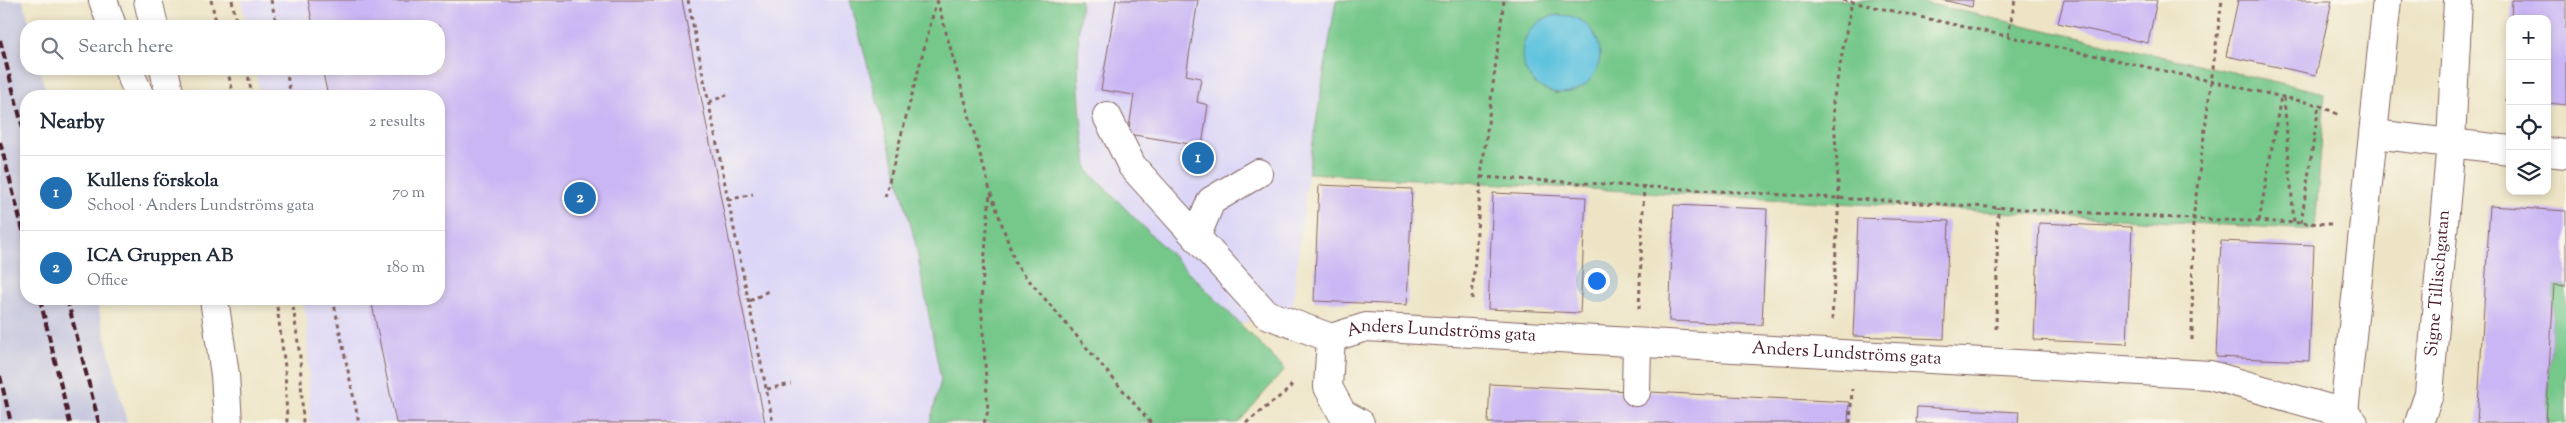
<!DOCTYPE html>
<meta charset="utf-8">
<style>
body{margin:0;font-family:"Sorts Mill Goudy",serif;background:#f2f2f3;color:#1f2937}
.controls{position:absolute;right:15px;top:15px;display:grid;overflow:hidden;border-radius:10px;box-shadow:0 2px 8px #0003}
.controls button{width:45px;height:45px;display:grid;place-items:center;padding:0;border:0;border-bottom:1px solid #e0e1e3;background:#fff;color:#1f2937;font:25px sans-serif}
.you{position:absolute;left:1596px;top:280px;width:18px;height:18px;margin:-12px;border:4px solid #fff;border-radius:50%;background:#1a73e8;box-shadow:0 0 0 8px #1a73e833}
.badge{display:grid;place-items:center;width:32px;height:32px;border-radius:50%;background:#1f6fb2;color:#fff;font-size:16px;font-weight:700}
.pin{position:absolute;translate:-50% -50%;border:2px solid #fff;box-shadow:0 1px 5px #0006}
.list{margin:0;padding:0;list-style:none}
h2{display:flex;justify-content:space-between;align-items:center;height:65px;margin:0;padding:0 20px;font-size:21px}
h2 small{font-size:16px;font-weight:400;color:#747a83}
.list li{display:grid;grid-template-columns:32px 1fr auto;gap:15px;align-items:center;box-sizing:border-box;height:75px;padding:0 20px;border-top:1px solid #e0e1e3}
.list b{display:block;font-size:19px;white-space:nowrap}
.list p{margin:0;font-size:16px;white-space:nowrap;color:#747a83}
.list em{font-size:16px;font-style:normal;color:#747a83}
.icon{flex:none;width:28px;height:28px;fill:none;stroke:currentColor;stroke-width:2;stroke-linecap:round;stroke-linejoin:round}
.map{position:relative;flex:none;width:2566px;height:423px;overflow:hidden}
.search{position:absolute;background:#fff;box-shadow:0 2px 8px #0003;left:20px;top:20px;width:425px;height:55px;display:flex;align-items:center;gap:12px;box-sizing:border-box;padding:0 18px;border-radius:20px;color:#747a83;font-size:19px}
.panel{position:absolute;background:#fff;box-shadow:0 2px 8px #0003;left:20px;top:90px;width:425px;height:215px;border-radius:20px}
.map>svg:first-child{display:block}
</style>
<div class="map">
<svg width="2566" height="423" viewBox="0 0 2566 423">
<rect width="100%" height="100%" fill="#fbf7ec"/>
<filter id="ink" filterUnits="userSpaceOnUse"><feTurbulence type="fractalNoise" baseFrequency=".02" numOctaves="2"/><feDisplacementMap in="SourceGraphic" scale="10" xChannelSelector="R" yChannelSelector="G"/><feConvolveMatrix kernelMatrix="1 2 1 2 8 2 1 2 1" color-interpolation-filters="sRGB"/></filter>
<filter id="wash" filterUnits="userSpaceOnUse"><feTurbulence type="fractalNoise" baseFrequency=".0096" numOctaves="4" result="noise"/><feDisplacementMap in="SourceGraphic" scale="20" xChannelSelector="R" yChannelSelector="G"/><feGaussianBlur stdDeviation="1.12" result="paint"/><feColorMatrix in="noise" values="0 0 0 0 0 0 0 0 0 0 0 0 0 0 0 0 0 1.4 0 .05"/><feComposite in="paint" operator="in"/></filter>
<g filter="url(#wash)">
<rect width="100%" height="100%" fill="#ede4c5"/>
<g fill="#dbd6f7">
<polygon points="241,0 850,0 915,241 941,380 930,423 310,423 307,320 302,299 439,299 439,96 261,96 255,69 439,69 439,26 247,26"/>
<polygon points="1081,0 1336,0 1308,173 1292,309 1239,324 1088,172 1084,145 1077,38"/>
</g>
<polygon fill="#c1c2dd" points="0,0 23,0 30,26 26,26 26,69 40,69 47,96 26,96 26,299 96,299 127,423 0,423"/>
<g fill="#74c78a" stroke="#5f735a" fill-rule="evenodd">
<path d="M 850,0 L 1081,0 C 1075,56 1079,116 1088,171 L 1285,369 L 1238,423 L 930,423 L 941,380 L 915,241 Z"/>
<path d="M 1336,0 L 1912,0 L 2325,93 L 2315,230 L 1308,173 ZM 1558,15 L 1581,20 L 1596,35 L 1557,94 L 1534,83 L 1524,68 Z"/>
<polygon points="2554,285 2566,286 2566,423 2546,423"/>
</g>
<circle fill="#60c3de" stroke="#557184" cx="1561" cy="54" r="39"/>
<g id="blocks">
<g fill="#cab6f4">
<polygon points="308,0 682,0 765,423 396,423 371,299 439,299 439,96 328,96 322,69 439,69 439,26 313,26"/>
<polygon points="1116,0 1198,0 1186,75 1201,78 1197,102 1208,105 1202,146 1128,134 1134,95 1101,90"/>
<polygon points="1943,0 1973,0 1972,7"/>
<polygon points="2064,0 2157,0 2148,43 2058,23"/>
<polygon points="2238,0 2332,0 2316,75 2226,56"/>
<polygon points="2512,0 2566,0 2566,105 2547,103 2547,19 2511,19"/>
<polygon points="2508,70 2510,70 2510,101 2506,101"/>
<polygon points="1319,185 1412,189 1407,305 1314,301"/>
<polygon points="1493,193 1586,197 1580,313 1488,309"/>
<polygon points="1674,205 1767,209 1762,325 1669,321"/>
<polygon points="2490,206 2566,211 2566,286 2554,285 2546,423 2477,423"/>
<polygon points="1858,218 1949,221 1944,339 1853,336"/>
<polygon points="2039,223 2132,227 2127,344 2034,340"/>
<polygon points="2221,241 2314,245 2309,361 2216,357"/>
<polygon points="1490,384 1849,402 1848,423 1488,423"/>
<polygon points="1917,407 2019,412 2018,423 1916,423"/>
</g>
</g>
</g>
<g filter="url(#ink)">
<use href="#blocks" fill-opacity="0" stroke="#836461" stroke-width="1"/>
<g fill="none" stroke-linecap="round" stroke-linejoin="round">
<g stroke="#836461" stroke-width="30">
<g id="minor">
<polyline points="103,0 112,26"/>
<polyline points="148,0 154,26"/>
<polyline points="128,69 140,96"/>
<polyline points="164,69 170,96"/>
<polyline points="1107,116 1132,166 1266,314 1331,338"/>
<polyline points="2374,134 2510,150"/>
<polyline points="2547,152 2566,154"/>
<polyline points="1197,235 1211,201 1258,173"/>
<polyline points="214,299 225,375 228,423"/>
<path id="s1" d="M 1331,338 L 1366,327 L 2210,375 L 2344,413 L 2354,423"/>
<polyline points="1331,338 1328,387 1342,413 1360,423"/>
<polyline points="1636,392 1637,343"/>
<polyline points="2344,413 2387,0"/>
<path id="s2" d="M 2419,423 L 2429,394 L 2451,142 L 2458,0"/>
</g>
</g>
<g stroke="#836461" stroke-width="3" stroke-dasharray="4 4" stroke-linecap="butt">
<polyline points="211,0 217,26"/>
<polyline points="232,0 237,26"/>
<polyline points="271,0 277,26"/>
<polyline points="688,0 773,423"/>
<polyline points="937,0 990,190 1016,265 1151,423"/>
<polyline points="1843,0 2319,105 2341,116"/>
<polyline points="2008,36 2015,0"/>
<polyline points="227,69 234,96"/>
<polyline points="247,69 252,96"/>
<polyline points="286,69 291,96"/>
<polyline points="2284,98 2294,223"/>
<polyline points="709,102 727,95"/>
<polyline points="1481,177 2193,219 2331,224"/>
<polyline points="885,197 936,3"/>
<polyline points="728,200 753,194"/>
<polyline points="2259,221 2281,96"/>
<polyline points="2301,223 2319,105"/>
<polyline points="276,299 285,367 287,423"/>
<polyline points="292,299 300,357 303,423"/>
<polyline points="333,299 359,423"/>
<polyline points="1472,299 1481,177 1504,0"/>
<polyline points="750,301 770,290"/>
<polyline points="1639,309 1644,185"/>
<polyline points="1832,320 1839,197 1833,102 1852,1"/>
<polyline points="1996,329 1998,207"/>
<polyline points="2192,340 2193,219 2222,0"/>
<polyline points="767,389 791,384"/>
<polyline points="984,423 988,411 981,300 990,193"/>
<polyline points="1246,423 1288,390 1293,383"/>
<polyline points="1850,423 1852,389"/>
</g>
<use href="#minor" stroke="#fff" stroke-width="28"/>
<g stroke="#4a1f2b" stroke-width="4" stroke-dasharray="8 4" stroke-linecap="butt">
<polyline points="0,40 26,140"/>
<polyline points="0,142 26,242"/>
<polyline points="40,299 70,423"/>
<polyline points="67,299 99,423"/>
<polyline points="0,376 11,423"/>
</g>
</g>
</g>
<g text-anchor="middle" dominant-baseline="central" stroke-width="5" stroke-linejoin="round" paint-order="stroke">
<g font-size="18" fill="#4a1f2b" stroke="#fbf7ec">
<text stroke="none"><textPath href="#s2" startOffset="142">Signe Tillischgatan</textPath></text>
<text stroke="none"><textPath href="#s1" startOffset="112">Anders Lundströms gata</textPath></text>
<text stroke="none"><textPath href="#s1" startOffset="518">Anders Lundströms gata</textPath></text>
</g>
</g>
</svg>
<div class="controls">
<button>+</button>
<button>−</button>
<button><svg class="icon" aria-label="locate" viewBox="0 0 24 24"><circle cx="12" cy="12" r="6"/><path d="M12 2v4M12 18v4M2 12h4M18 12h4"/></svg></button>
<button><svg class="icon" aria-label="layers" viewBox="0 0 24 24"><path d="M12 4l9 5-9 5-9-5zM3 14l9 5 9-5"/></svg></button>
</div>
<div class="you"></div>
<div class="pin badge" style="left:1198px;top:158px">1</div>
<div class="pin badge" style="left:580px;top:198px">2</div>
<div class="search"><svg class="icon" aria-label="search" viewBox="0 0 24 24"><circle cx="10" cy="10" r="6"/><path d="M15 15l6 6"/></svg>Search here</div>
<section class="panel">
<h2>Nearby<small>2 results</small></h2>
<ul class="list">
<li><span class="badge">1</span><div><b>Kullens förskola</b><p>School · Anders Lundströms gata</p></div><em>70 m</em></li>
<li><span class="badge">2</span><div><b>ICA Gruppen AB</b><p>Office</p></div><em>180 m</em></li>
</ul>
</section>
</div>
